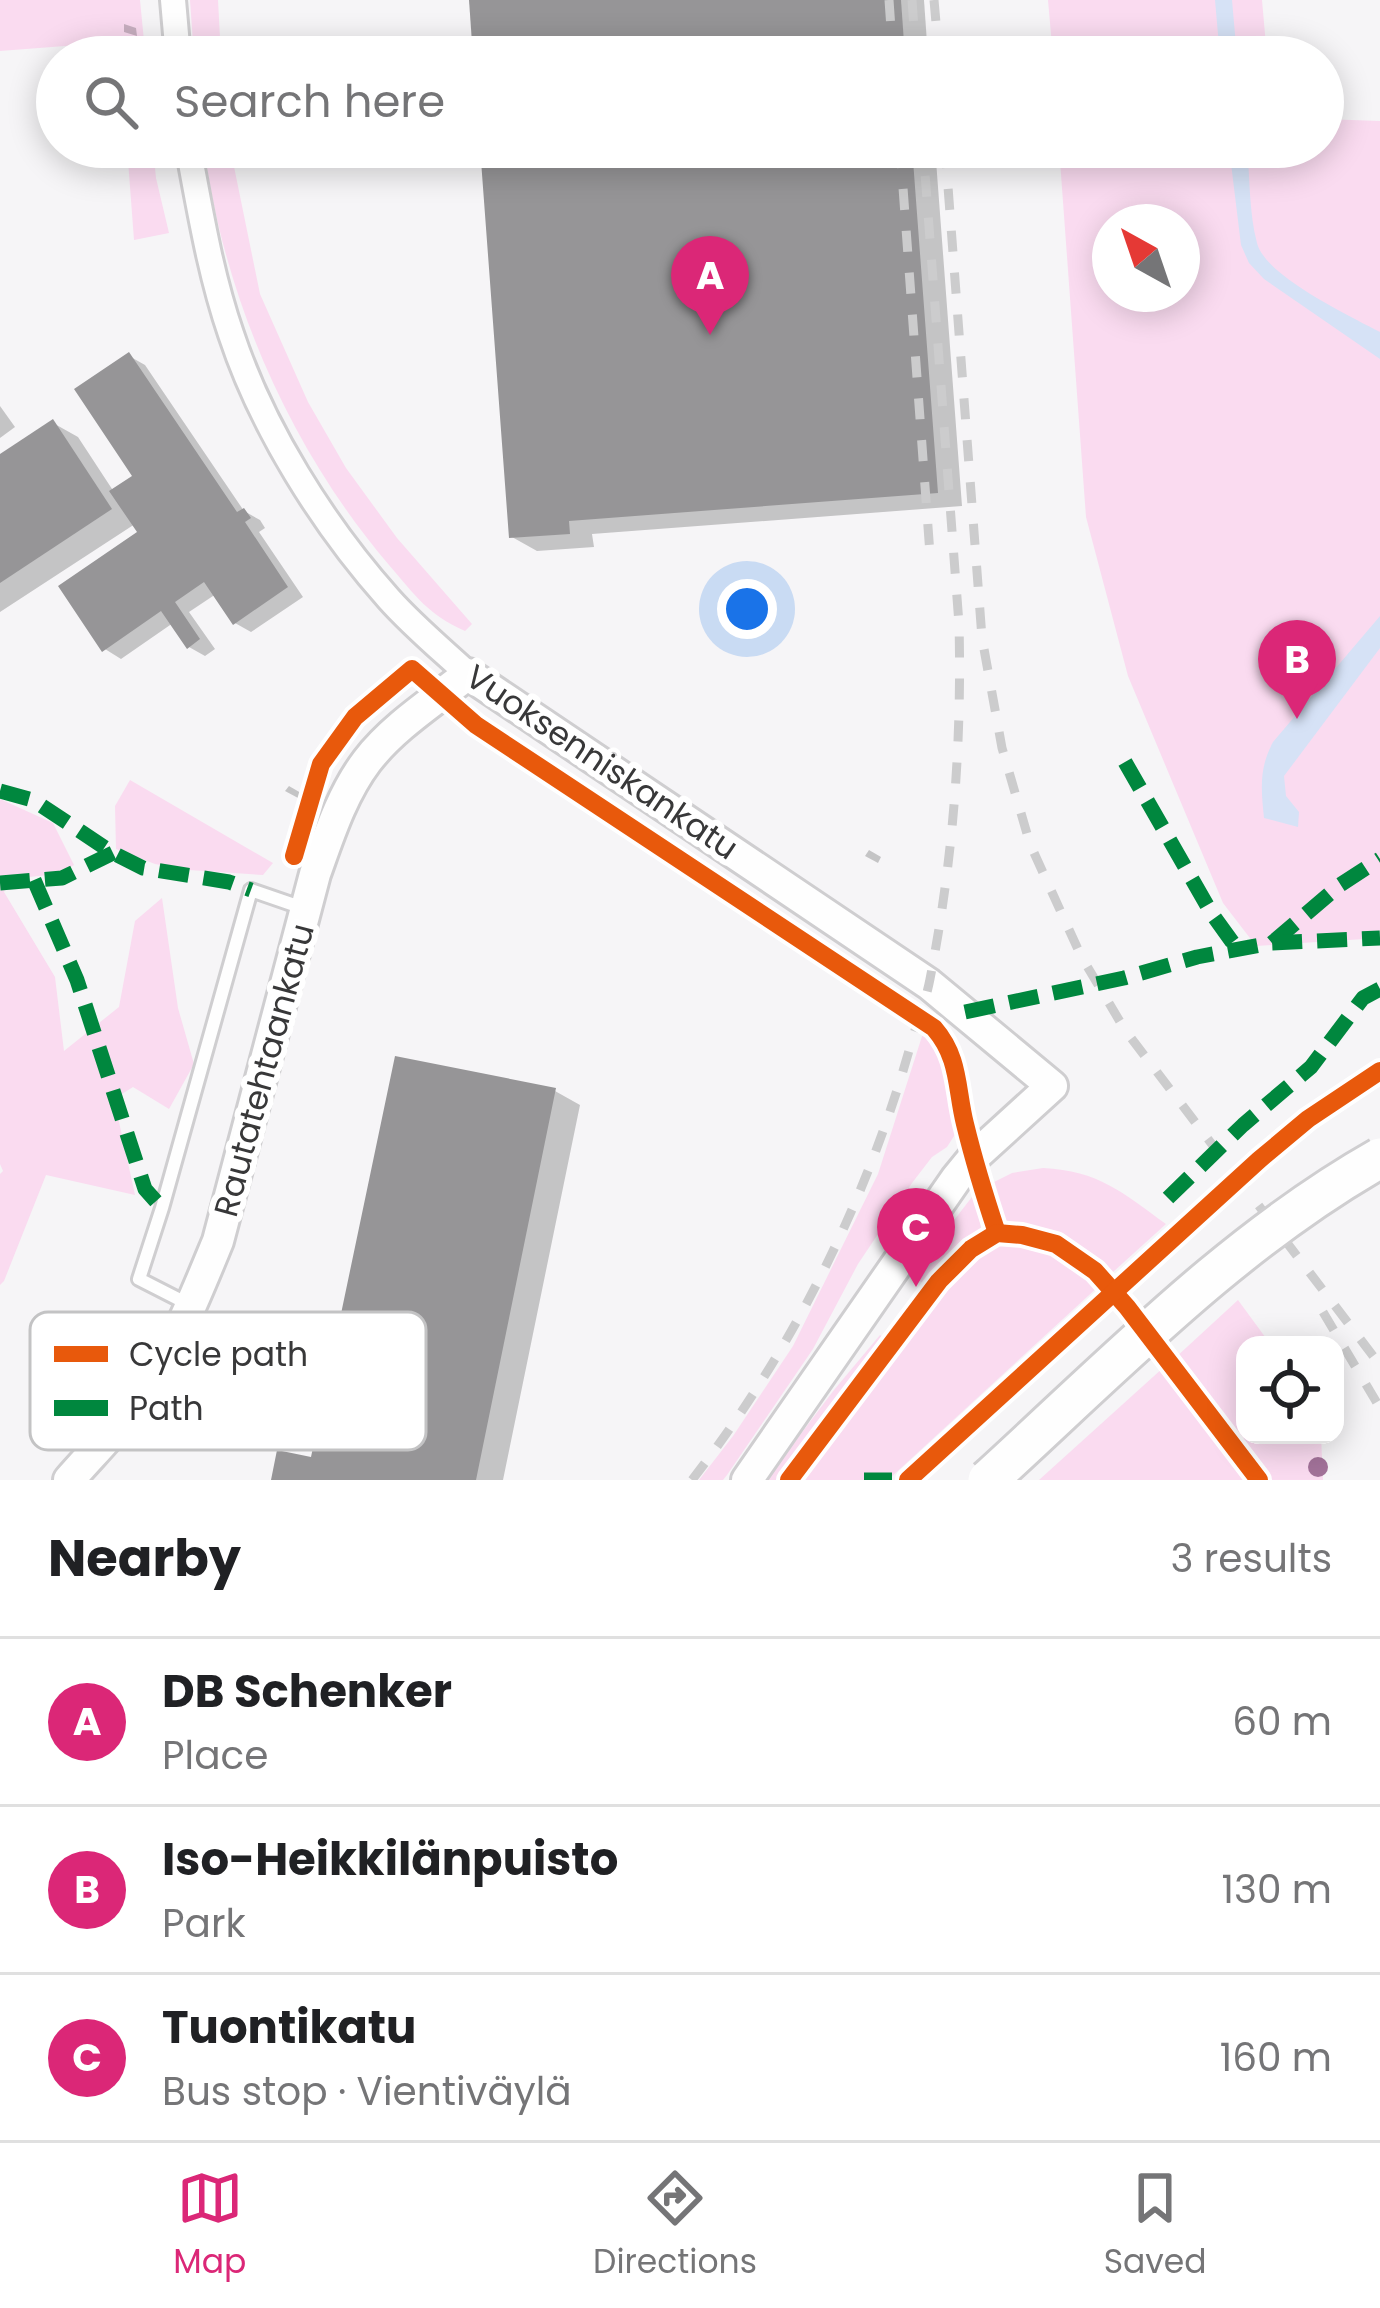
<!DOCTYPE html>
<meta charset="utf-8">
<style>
body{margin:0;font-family:Poppins,sans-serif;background:#f2f2f2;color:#202124}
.controls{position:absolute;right:36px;bottom:36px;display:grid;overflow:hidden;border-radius:24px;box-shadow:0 6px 30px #0003}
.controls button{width:108px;height:108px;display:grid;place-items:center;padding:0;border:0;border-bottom:3px solid #e0e0e0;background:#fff;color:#202124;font:60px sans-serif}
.compass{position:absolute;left:1092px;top:204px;width:108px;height:108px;border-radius:50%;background:#fff;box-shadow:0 6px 30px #0003;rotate:320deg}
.you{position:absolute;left:747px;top:609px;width:42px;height:42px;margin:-30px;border:9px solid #fff;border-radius:50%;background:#1a73e8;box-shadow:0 0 0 18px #1a73e833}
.badge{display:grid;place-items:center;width:78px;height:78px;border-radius:50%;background:#db2777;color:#fff;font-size:39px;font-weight:700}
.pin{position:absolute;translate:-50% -99px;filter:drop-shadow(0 3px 6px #0008)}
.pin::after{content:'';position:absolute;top:63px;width:42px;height:36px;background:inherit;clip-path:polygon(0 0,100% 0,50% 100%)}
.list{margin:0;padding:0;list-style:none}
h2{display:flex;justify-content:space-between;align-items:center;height:156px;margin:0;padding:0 48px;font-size:51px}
h2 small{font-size:39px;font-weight:400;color:#757577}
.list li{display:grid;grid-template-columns:78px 1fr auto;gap:36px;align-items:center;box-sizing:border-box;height:168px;padding:0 48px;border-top:3px solid #e0e0e0}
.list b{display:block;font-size:45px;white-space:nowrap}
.list p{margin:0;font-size:39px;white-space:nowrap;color:#757577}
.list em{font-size:39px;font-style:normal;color:#757577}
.icon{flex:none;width:66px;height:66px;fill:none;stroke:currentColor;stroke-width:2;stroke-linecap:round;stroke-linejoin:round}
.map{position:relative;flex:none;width:1380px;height:1480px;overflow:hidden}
.search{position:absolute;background:#fff;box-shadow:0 6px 30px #0003;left:36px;right:36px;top:36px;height:132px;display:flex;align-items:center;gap:30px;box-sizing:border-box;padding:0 42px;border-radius:66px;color:#757577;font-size:45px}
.sheet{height:660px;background:#fff}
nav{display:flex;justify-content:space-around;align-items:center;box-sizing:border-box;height:168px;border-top:3px solid #e0e0e0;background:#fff;font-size:33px;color:#757577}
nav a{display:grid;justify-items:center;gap:6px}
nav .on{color:#db2777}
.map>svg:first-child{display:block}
</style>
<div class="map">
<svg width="1380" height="1480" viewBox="0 0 1380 1480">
<rect width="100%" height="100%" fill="#f6f5f7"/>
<g fill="#fadbf0" fill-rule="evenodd">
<polygon points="0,0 140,0 144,41 135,49 133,57 119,57 117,42 0,51"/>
<polygon points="190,0 218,0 221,57 194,57"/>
<polygon points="1048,0 1262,0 1267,57 1053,57"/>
<path d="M 1323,119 L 1380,121 L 1380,938 L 1256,946 L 1223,903 L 1128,676 L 1086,517 L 1059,147 L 1323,147 ZM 1110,222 L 1182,222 L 1182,294 L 1110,294 Z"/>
<polygon points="127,147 153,147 156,178 169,233 134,240"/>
<path d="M 204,147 L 230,147 L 260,294 L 308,402 L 346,468 L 397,538 L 472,624 L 465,631 C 427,614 415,595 389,565 C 290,449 224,298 204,147 Z"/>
<polygon points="130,780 273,863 263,875 189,870 155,864 116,849 115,806"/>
<polygon points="0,799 53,823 74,865 58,874 10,879 4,892 55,977 64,1051 119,1007 135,921 162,898 178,1008 194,1064 169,1109 133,1087 114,1099 135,1195 46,1175 4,1281 0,1285 0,1174 3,1171 0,1164"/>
<path d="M 924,1030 C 957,1055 948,1097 956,1133 L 947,1147 L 932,1157 L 912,1183 L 858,1264 L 813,1349 L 727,1475 L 723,1480 L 699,1480 L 733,1436 L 793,1346 L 878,1174 Z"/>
<path d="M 1043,1168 C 1099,1171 1122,1192 1166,1224 L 1112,1273 C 1084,1244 1050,1224 1009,1227 L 997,1210 L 990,1184 L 1012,1173 Z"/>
<polygon points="972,1197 976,1199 982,1234 970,1240 930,1280 923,1283 918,1280 944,1233"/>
<path d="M 1011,1243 C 1045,1247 1074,1262 1100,1285 L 888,1480 L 797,1480 L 909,1332 L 964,1266 L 988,1248 Z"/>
<polygon points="1238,1300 1271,1345 1245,1345 1245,1435 1321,1435 1323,1480 1267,1480 1175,1358"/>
<polygon points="880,1335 885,1339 780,1480 766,1480 834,1390"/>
<polygon points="1164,1367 1250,1480 1039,1480"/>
</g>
<g fill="#d6e2f6">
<polygon points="1215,0 1232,0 1237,57 1220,57"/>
<path d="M 1229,147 L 1247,147 C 1250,178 1249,213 1257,243 C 1265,276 1350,316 1380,332 L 1380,359 L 1264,279 L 1249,263 L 1241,245 Z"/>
<path d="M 1380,616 L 1380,648 L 1284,776 L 1286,796 L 1299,812 L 1298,827 L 1264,818 C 1261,789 1259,768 1273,742 Z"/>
</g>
<g fill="#0003">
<polygon points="472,0 924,0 928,57 476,57"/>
<polygon points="124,24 136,28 137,36 124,32"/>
<polygon points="483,147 935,147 962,506 592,534 594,547 537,551 512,537"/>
<polygon points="129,356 145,365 244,511 260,520 265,528 259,532 303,597 251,632 235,623 216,594 189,612 215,649 205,656 189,647 173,623 121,659 105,649 141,533 135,524 0,612 0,458 53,423 78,437 114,492 136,476"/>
<polygon points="0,406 15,427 0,438"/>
<polygon points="289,786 301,793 298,798 285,791"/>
<polygon points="869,850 881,857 878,863 865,856"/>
<polygon points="555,1091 580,1105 503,1480 274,1480 279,1453 313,1460"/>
</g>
<g fill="#969597">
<polygon points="469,0 901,0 905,57 473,57"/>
<polygon points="480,147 912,147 938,493 569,521 570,534 509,538"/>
<polygon points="129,352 237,512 244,508 251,518 245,522 288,587 233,625 204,582 175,602 200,639 187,649 161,611 102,652 58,586 137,532 109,491 132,476 74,389"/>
<polygon points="53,419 112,509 0,583 0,454"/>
<polygon points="395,1056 556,1088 476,1480 271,1480 277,1450 311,1457"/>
</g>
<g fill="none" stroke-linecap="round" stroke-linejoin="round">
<g stroke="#cfced0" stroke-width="18">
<polyline id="service" points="188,1304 139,1279 162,1208 251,890 306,909"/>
</g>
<g stroke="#cfced0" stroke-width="30">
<g id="minor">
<polyline points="173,0 178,57"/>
<path d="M 188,147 C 200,210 210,273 231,334 C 262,428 323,525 389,599 C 413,626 442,650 468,674"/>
</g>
</g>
<g stroke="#cfced0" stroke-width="36">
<path id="tertiary" d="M 69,1480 C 97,1448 131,1415 153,1378 C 180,1335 199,1287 218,1241 L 315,874 C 329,835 342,794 367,761 C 393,727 434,701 468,674 L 929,984 L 1052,1086 L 974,1157 L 956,1179 L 747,1480"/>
</g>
<use href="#service" stroke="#fefefe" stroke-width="12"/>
<use href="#minor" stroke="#fefefe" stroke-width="24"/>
<use href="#tertiary" stroke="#fefefe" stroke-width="30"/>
<g stroke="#cccccd" stroke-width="9" stroke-dasharray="21 21" stroke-linecap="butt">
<polyline points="889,0 893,57"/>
<polyline points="912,0 916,57"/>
<polyline points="934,0 939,57"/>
<polyline points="900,147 930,554"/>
<polyline points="945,147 982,638 1002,748 1030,844 1081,956 1125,1030 1380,1365"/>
<polyline points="1323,1312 1380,1408"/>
<path d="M 692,1480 C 793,1350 868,1199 912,1040 C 918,1020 926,1000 930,979 C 953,861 962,743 959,624 L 923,147"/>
</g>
<g stroke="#cfced0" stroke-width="45" stroke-linecap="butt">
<path id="primary-bridge" d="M 988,1480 C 1112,1367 1233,1241 1380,1158"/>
</g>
<use href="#primary-bridge" stroke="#fefefe" stroke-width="39"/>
<g stroke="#00873e" stroke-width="15" stroke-dasharray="30 15" stroke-linecap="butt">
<polyline points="1125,762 1212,914 1238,950"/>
<polyline points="0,791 33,800 113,853 143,868 229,882 251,890"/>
<polyline points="34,880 77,980 145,1189 162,1208"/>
<polyline points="0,883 62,878 113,853"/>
<polyline points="1272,943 1340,885 1380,859"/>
<polyline points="965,1012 1124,978 1197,957 1272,943 1380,938"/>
<polyline points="1168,1198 1243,1125 1311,1067 1363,998 1380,989"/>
<polyline points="864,1480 892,1480"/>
</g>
<g stroke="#fff" stroke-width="26">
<g id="cycleway">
<path d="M 294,856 L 321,764 L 355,717 L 412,669 L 476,725 L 934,1028 C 960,1058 956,1088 965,1124 C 974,1161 985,1197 997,1233"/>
<polyline points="789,1480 939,1281 971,1249 997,1233 1022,1235 1056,1244 1095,1271 1127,1307 1259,1480"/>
<polyline points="908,1480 1259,1160 1308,1119 1380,1071"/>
</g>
</g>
<use href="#cycleway" stroke="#e8590c" stroke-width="18"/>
</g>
<circle fill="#a27299" cx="1318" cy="1467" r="10"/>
<g text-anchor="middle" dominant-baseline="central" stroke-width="12" stroke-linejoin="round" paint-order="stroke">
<g font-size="33" fill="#383839" stroke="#fff">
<text transform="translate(602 762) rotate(34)">Vuoksenniskankatu</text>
<text transform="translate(264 1070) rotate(-75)">Rautatehtaankatu</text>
</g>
</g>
<rect x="30" y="1312" width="396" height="138" rx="18" fill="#fff" stroke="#c3c3c4" stroke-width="3"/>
<rect x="54" y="1346" width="54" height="16" fill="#e8590c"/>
<rect x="54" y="1400" width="54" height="16" fill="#00873e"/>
<g font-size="33" fill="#383839">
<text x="129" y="1366">Cycle path</text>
<text x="129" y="1420">Path</text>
</g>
</svg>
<div class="controls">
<button><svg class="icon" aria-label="locate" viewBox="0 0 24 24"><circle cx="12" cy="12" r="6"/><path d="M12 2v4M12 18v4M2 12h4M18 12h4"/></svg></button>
</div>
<svg class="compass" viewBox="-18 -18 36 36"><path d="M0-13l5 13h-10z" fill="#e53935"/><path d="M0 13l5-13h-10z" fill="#757577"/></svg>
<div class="you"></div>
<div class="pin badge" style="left:710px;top:335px">A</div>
<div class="pin badge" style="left:1297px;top:719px">B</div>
<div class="pin badge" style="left:916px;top:1287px">C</div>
<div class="search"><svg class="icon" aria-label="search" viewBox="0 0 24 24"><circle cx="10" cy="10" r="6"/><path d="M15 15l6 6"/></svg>Search here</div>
</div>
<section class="sheet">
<h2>Nearby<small>3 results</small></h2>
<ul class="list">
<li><span class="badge">A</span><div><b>DB Schenker</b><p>Place</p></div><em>60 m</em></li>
<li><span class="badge">B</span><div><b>Iso-Heikkilänpuisto</b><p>Park</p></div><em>130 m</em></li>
<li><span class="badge">C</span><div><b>Tuontikatu</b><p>Bus stop · Vientiväylä</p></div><em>160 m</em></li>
</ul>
</section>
<nav>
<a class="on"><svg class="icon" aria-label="map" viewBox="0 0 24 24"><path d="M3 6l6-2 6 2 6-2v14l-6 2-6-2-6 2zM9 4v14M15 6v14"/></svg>Map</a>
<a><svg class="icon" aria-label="directions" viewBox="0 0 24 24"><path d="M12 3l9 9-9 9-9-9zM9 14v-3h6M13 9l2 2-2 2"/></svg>Directions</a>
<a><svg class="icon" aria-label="saved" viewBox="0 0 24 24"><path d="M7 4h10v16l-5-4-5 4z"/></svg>Saved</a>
</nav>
